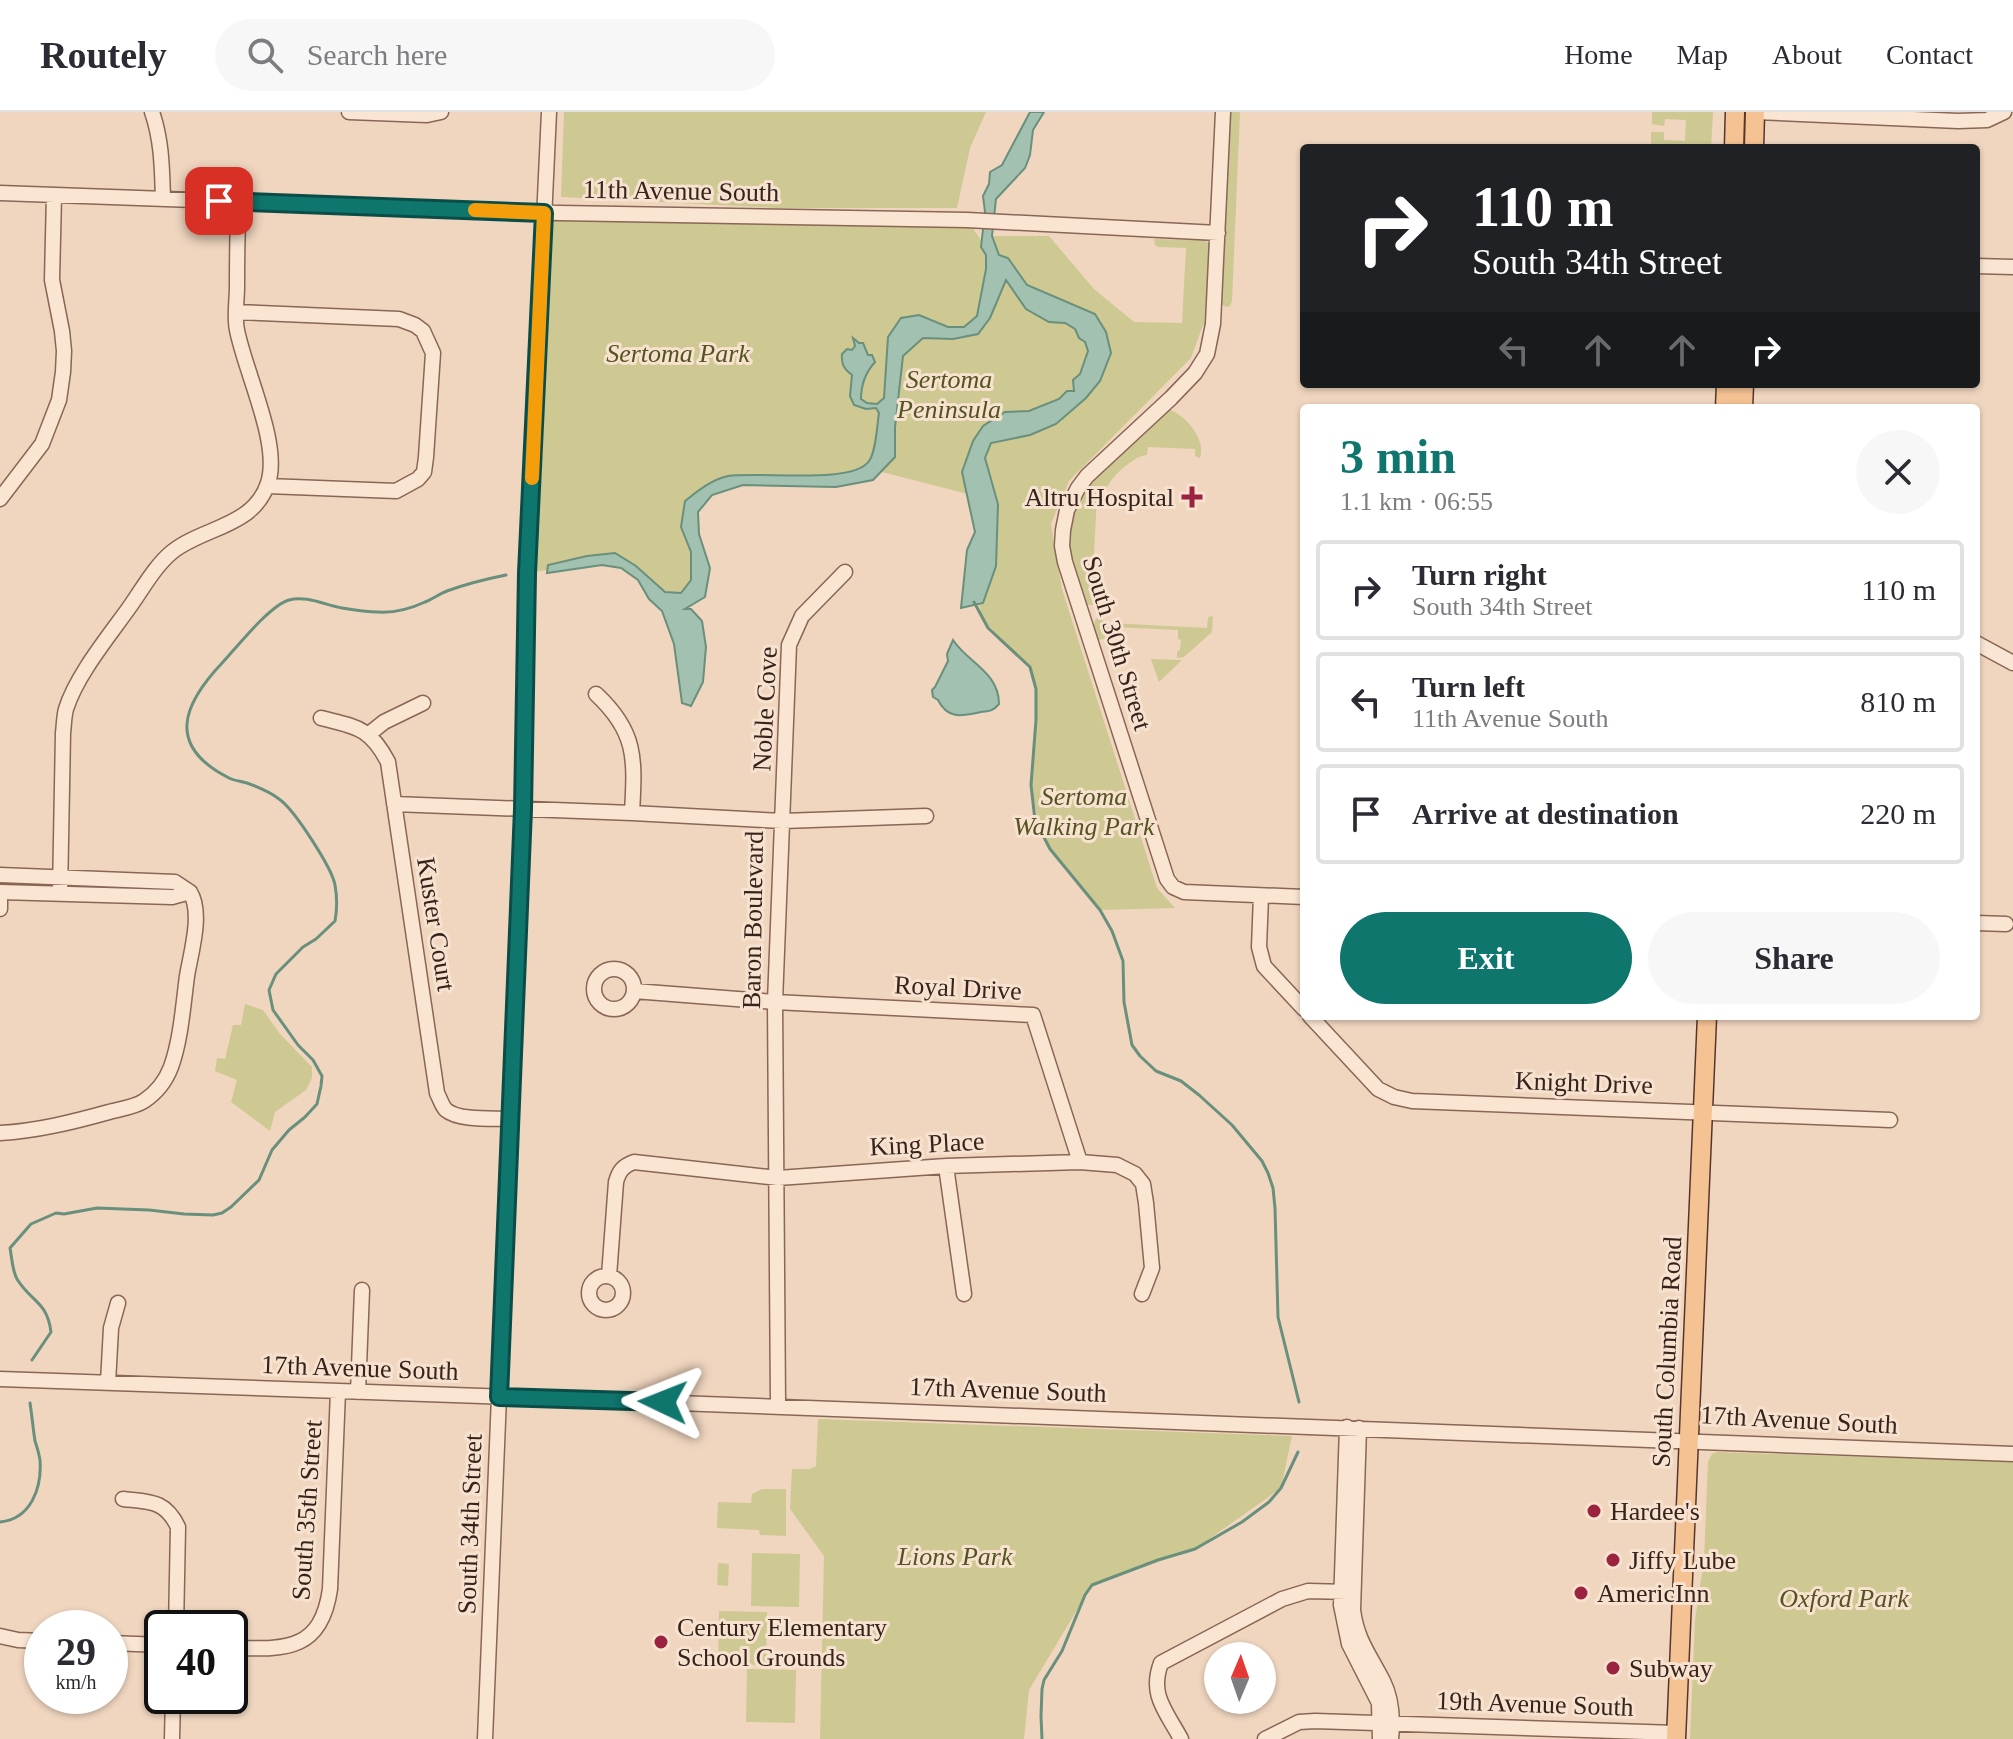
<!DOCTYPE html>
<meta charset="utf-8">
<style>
:root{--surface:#fff;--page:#f7f7f7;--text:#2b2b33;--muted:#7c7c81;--line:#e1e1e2;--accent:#0f766e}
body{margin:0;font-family:Georgia,serif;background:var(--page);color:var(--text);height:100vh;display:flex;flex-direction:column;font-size:30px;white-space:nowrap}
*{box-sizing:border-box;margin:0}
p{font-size:26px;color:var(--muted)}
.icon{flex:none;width:44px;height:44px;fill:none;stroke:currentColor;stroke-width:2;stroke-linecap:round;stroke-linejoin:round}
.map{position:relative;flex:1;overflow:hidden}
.details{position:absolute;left:1300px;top:292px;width:680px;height:616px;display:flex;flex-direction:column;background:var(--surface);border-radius:8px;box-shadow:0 2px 6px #0004}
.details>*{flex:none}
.guide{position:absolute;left:1300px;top:32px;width:680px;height:244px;border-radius:8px;box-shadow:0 2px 6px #0004;background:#202124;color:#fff;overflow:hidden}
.needle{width:52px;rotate:2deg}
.fabs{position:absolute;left:1204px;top:1530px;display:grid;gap:16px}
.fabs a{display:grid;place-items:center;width:72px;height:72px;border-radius:50%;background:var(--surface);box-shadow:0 2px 6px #0004;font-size:40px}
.speed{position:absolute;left:24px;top:1498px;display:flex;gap:16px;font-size:40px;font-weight:700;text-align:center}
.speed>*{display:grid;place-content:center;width:104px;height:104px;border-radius:50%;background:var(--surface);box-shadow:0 2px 6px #0004;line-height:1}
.speed small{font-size:20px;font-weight:400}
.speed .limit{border:4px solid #111;border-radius:12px;background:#fff;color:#111}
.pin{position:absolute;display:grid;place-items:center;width:68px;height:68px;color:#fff;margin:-34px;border-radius:16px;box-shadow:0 4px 12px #0006}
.me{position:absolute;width:88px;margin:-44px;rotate:272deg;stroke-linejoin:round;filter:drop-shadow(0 0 6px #0008)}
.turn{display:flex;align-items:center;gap:28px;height:168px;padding:0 40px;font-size:36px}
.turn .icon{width:104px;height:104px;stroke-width:2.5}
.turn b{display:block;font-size:56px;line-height:68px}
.lanes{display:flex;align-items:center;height:76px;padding:0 40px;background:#0003;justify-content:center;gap:40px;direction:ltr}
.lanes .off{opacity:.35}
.round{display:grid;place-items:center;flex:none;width:84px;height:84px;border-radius:42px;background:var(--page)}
.head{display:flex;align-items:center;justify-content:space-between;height:136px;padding:0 40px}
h1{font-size:48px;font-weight:800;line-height:60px;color:var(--accent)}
.primary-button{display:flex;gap:16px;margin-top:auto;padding:16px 40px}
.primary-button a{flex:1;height:92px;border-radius:48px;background:var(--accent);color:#fff;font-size:32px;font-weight:800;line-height:92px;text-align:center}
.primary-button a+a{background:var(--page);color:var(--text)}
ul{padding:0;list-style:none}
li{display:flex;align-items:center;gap:24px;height:100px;margin:0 16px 12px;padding:0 24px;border:4px solid var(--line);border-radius:8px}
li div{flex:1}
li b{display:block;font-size:30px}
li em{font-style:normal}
header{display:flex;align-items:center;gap:48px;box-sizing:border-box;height:112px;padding:0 40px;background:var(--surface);border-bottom:2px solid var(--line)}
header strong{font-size:38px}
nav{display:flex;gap:44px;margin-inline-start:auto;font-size:28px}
.search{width:560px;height:72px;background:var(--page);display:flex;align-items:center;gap:20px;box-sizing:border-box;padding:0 28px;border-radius:44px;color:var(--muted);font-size:30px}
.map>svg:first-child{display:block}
</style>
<header>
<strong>Routely</strong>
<div class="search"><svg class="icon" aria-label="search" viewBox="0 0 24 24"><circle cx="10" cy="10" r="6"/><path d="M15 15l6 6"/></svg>Search here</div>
<nav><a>Home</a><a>Map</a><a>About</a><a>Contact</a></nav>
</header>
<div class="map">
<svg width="2013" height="1627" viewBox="0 0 2013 1627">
<rect width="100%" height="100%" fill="#f0d6bf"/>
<path fill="#cec892" d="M564,0H986L970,36L957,96H778L561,85Z
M1228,0H1240L1232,189L1230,194L1226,195L1220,191Z
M1652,0H1713L1711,36H1651V20H1664V28L1685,29L1686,8L1665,7L1664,14L1652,12Z
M544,101L967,108L994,147L992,124H1049L1094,177L1134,210L1182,211L1186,136L1158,135L1155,133L1154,127L1196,128L1197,126L1204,128L1211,133L1208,213H1203L1191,246L1069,369L1051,412L1062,477L1157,776L1175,796L1100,798L1048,733L1038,711L1031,673L1036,608V577L1030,555L982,508L972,454L987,387L878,359L871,361L741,366L693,392L701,479L674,494L635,460L607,450L532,460Z
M1171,298C1188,306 1206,328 1200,346L1195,344V337L1148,335L1147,343C1132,344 1106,369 1104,383L1097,384L1093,460L1102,461V486L1097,493H1086C1079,474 1069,452 1068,431C1067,413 1075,392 1083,376L1165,300Z
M1213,504L1212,520L1184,545L1177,546V540L1180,538L1181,528L1178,527V518L1113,515L1112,524L1099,528L1096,526L1093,517L1095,508L1097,506L1108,511L1207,516L1208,505Z
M1151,547L1182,548L1159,570Z
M245,892L263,898L280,922L312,955V966L306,978L275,1000L270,1019L231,990L237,968L215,959L217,946L225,947L233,913H241Z
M818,1307L1292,1324L1281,1376L1195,1437L1092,1473L1029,1578L1024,1627H820L824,1444L790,1397L792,1357H810L816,1354Z
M1717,1340L2013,1350V1627H1690L1695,1508L1704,1448L1708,1350L1712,1342Z
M762,1377H786V1424L760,1423L759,1418L717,1416L718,1390L751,1391L752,1382Z
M752,1441L800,1442L799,1495L751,1494Z
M718,1451L729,1452L728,1474L717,1473Z
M719,1499L767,1500L766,1553L718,1552Z
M747,1557L796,1558L795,1611L746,1610Z"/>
<path fill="#a2c1b1" stroke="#698f7d" stroke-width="2" d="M1030,0H1044L1033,18L1030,43L1025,56L996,87L992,124L999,143L1008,146L1027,173L1095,202L1106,220L1111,241L1100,269L1086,286L1056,312L1030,323L991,331L985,346L998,392L996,454L983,491L961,496L967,438L975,420L962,360L973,329L983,314L1005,300L1029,299L1059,287L1067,279H1074L1073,268L1080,262L1088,239L1085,230L1079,226L1075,217L1065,211L1049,210L1026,197L1006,168L990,206L978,222L953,227L923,226L903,244L895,315V345L873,368L836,375L743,373L712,383L698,400L699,422L710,456L705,485L685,497H691L702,509L706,535L703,570L691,594L682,591L674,532L662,499L649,487L638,468L621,456L602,453L547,461L548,453L587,444L615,441L636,454L665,480L681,481L691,468V440L681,415L685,389C699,378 711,368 728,364C758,359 853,373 869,349C876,340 877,313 879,301L876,296L866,297L854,293L850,284L852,263C844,257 841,252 842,242L847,237L852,238L855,234L853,226L859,231H863L868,243H872L875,250C865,261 861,272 861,287L867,291L877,292L884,286L888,225L901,206L919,203L948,215H964L977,204L986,157V143L981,135L985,100L983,84L989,72L990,60L1002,53Z
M953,528C968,551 999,560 999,592C993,599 990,599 981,600C962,604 948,608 938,588L933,585L932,578L935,575L948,549L947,542Z"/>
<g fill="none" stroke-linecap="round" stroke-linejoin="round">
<path stroke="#698f7d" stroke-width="3" d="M974,490L988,516L1030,555L1036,577V608L1031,673L1035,708L1050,737L1100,798L1112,819L1123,849L1124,890L1132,933L1140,944L1156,959L1181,969L1199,983L1232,1013L1262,1049L1268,1061L1273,1076L1275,1096L1278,1205L1299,1290
M32,1248L51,1220C47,1189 31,1190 17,1167C12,1158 12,1146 10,1136L31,1112L56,1101L64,1102L97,1096L149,1098L184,1102L213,1103L222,1101L231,1095L259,1068L272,1038L289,1018L305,1005L317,992L321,974L322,964L313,948L298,933L273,898L269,878L276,862L303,835L316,827L335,809C337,798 337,784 335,773C332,756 294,697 279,687C270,680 258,675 247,671C241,669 235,669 229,666C166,634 182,593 223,550C238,534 269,494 289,488C306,483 325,493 342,496C354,498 366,500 378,500C395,501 410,497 425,490C433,487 439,482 447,479C466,472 486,467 506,463
M0,1410C31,1407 42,1376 40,1348C39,1342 37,1335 35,1329C33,1316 32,1304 30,1291
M1042,1627L1041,1604L1042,1577L1044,1568L1062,1539L1085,1483L1092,1473L1158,1448L1195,1437L1242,1410L1269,1390L1281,1376L1298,1340"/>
<defs>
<path id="minor" d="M152,0C162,29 162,57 163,87
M349,0L427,3L441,0
M1223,0L1213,212L1207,242L1195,261L1171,286L1087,364L1078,376L1067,398L1063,418L1062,434L1065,450L1167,767L1173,775L1184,780L1304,785
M1755,0L1958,9L1987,8L2004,0
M0,81L559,101L967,108L1218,121
M1976,154L2013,155
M236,200L399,207L415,213L423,219L433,241L426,345L424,360L418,367L396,379L267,374
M0,387L42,332L59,288L63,260L64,239L62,219L52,168L54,83
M1976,531L2013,551
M596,582C637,620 635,647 632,701
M321,606C356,615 370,615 388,650L437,981C440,987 442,994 446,998C459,1009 494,1006 510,1007
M369,622L384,610L423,591
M394,692L632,701L783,709L926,704
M0,763L175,770L190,780
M0,780L172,785L190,780
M60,782L63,621C64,613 64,604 66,597C77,562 110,523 131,493C143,476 155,454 172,440C203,415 254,415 268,371C281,332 245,260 237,218C234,204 237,189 237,175C237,146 237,118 239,89
M1261,784L1259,835L1264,854L1304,897
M0,797V780
M1976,811L2006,812
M594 877a20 20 0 1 1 40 0a20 20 0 1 1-40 0Z
M634,879L775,890L1033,903L1080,1050
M1310,904L1378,977L1394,985L1412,989L1890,1008
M0,1021C37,1019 73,1010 109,1000C120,997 135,995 144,989C156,981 166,968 171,955C181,927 183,894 187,864C191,840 203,801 190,780
M946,1054L964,1182
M589 1181a17 17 0 1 1 34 0a17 17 0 1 1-34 0Z
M609,1164L616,1070C619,1059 623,1054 634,1050L778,1066L946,1054L1080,1050L1117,1053L1135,1062L1143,1072L1146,1091L1152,1156L1142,1182
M0,1267C671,1292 1342,1311 2013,1342
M108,1271L111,1216L118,1191
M358,1280L362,1178
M778,1293L775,890L789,533L802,504L845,460
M1347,1315L1341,1493L1349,1532L1379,1591L1380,1627
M1359,1316L1353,1498C1357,1529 1370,1543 1383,1569C1392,1587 1393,1608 1391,1627
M123,1387C150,1390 165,1388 178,1415L176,1516
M0,1524L18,1528L42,1529
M110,1531L162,1533
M230,1536C283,1537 321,1541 330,1477L338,1279
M172,1627L173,1584
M485,1627L523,697L528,451L549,0
M1181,1627C1166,1599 1149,1583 1161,1551L1282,1487L1308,1479L1348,1480
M1265,1627L1299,1610L1315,1609L1676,1621"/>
<path id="major" d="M1734,36L1735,0
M1754,36L1755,0
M1725,296L1726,272
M1743,296L1744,272
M1676,1627L1707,904"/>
</defs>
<use href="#minor" stroke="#896656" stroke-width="17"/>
<use href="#major" stroke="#56362b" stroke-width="21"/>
<use href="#minor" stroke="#fae5d2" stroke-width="14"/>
<use href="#major" stroke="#f5c294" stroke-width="18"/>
</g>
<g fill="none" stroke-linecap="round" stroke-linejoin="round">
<defs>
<path id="route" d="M219,89L544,101L527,461L523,697L499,1285L663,1290"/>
</defs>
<use href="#route" stroke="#0a4d48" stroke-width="20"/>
<use href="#route" stroke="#0f766e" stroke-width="14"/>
<path stroke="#f59e0b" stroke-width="14" d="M475,98L544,101L532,366"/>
</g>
<g fill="#9a243f" stroke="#f7e2cf" stroke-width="3">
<path d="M1188 373h8v8h8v8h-8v8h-8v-8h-8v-8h8z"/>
<circle cx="1594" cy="1399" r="8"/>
<circle cx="1613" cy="1448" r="8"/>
<circle cx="1581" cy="1481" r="8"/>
<circle cx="661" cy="1530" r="8"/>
<circle cx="1613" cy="1556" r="8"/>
</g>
<g text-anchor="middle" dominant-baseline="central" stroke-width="6" stroke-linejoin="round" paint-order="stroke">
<g font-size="26" fill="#38231c" stroke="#f7e2cf">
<text transform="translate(681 79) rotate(1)">11th Avenue South</text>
<text transform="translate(1117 531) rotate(73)">South 30th Street</text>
<text transform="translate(765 597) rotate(-87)">Noble Cove</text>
<text transform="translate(753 808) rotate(-89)">Baron Boulevard</text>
<text transform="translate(436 812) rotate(81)">Kuster Court</text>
<text transform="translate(958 876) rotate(3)">Royal Drive</text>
<text transform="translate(1584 971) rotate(2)">Knight Drive</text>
<text transform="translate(927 1032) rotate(-3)">King Place</text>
<text transform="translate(1667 1240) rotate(-87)">South Columbia Road</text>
<text transform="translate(360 1256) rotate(2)">17th Avenue South</text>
<text transform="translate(1008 1278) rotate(2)">17th Avenue South</text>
<text transform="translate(1799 1308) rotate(3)">17th Avenue South</text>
<text transform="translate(307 1398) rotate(-86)">South 35th Street</text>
<text transform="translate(470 1412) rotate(-88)">South 34th Street</text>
<text transform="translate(1535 1592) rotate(2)">19th Avenue South</text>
</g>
<g font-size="26" font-style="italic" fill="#535521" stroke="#f7e2cf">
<text x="678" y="241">Sertoma Park</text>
<text x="949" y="267">Sertoma<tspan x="949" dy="30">Peninsula</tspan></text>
<text x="1084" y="684">Sertoma<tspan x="1084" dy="30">Walking Park</tspan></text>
<text x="955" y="1444">Lions Park</text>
<text x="1844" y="1486">Oxford Park</text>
</g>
<g font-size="26" fill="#38231c" stroke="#f7e2cf" text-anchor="start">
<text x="1174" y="385" text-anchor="end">Altru Hospital</text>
<text x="1610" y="1399">Hardee's</text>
<text x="1629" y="1448">Jiffy Lube</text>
<text x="1597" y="1481">AmericInn</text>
<text x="677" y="1515">Century Elementary<tspan x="677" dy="30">School Grounds</tspan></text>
<text x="1629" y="1556">Subway</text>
</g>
</g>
</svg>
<div class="fabs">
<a><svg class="needle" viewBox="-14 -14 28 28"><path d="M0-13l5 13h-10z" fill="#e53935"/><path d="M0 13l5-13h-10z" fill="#7c7c81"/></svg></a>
</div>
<div class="speed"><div>29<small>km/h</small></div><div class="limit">40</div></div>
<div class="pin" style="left:219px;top:89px;background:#d93025"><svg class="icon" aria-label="arrive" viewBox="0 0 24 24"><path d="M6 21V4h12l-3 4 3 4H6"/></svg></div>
<svg class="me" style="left:663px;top:1290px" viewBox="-20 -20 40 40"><path d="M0-17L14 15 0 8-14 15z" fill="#0f766e" stroke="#fff" stroke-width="4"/></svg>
<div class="guide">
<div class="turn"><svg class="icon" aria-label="right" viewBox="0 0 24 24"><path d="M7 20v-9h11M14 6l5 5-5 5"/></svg><div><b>110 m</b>South 34th Street</div></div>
<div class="lanes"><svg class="icon off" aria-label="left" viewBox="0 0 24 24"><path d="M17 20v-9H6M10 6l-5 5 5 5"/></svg><svg class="icon off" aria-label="ahead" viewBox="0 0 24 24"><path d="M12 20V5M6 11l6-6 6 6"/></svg><svg class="icon off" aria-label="ahead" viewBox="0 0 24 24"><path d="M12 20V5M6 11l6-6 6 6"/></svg><svg class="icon" aria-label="right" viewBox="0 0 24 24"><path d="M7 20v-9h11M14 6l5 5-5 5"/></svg></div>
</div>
<section class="details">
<div class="head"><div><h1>3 min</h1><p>1.1 km · 06:55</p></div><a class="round"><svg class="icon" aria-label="close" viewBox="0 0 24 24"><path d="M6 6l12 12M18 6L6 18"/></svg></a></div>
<ul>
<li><svg class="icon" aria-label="right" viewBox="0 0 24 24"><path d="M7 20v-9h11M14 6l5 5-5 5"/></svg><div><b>Turn right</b><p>South 34th Street</p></div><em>110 m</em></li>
<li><svg class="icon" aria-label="left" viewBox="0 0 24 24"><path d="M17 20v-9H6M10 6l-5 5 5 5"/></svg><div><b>Turn left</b><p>11th Avenue South</p></div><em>810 m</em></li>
<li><svg class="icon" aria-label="arrive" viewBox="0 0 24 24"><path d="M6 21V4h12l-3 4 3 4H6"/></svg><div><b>Arrive at destination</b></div><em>220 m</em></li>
</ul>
<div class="primary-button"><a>Exit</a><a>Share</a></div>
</section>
</div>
